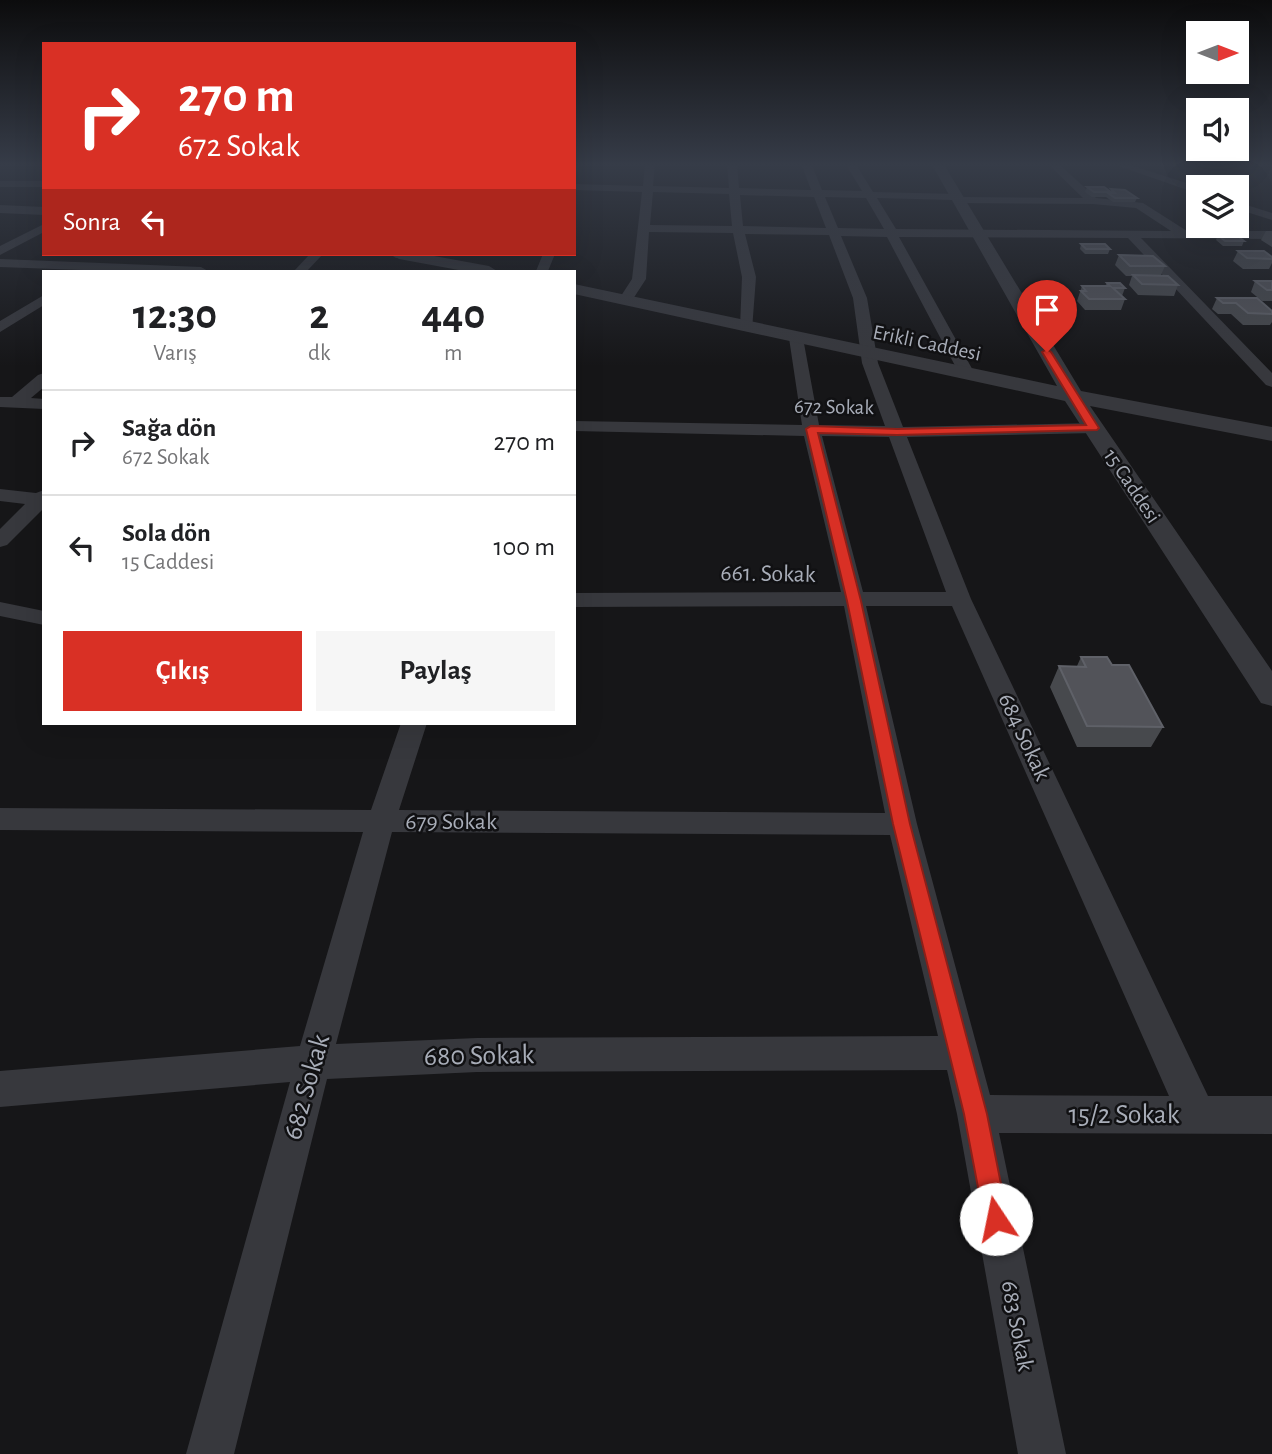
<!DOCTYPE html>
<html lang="tr">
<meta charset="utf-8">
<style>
:root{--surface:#fff;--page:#f6f6f6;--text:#202124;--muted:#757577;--line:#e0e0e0;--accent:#d93025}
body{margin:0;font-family:"Alegreya Sans",sans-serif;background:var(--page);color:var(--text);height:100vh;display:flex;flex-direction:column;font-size:26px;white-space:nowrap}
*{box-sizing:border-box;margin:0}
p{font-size:23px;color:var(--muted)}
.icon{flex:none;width:38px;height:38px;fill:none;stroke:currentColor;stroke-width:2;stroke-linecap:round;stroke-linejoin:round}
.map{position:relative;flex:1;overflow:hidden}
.drawer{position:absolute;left:42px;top:270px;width:534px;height:455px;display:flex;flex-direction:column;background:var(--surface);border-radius:0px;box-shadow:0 7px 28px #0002}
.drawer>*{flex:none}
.banner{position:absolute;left:42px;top:42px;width:534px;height:214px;border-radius:0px;box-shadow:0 7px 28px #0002;background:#d93025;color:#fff;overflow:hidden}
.needle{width:46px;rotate:90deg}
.buttons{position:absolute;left:1186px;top:21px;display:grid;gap:14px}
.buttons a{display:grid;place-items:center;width:63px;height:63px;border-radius:0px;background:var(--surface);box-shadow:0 7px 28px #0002;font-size:35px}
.pin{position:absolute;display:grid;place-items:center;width:60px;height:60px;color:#fff;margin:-72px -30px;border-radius:50% 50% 50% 0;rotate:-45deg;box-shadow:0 0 7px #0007}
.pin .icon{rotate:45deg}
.me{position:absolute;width:77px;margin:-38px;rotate:349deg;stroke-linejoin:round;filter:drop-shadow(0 0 5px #0008)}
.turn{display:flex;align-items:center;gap:24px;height:147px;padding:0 21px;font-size:32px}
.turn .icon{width:91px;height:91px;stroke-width:2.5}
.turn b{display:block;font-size:49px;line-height:60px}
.then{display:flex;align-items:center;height:66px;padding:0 21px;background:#0003;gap:14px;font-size:26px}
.eta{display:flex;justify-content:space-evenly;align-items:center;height:119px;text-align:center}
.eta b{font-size:42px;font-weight:700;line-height:49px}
.primary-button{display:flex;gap:14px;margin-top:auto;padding:14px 21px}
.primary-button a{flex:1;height:80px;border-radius:0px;background:var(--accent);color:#fff;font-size:28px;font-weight:700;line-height:80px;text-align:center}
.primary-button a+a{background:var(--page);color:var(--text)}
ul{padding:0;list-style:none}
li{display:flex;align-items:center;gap:21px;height:105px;padding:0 21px;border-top:2px solid var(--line)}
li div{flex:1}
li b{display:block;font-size:26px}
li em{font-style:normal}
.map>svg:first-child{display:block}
</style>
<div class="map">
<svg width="1272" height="1454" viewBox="0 0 1272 1454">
<rect width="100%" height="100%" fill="#161618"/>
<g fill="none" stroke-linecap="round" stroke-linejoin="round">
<path fill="#37383d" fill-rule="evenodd" d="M574,163H580L578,170L574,171Z
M645,163H655L653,186L729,188L727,163H737L739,188L811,190L801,163H811L822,190L862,191L845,163H855L873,192L957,194L962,197L1083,198L1047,163H1058L1096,198L1143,203L1187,231H1272V239L1141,238L1272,373V387L1266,385L1128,238L899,237L975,374L967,379L961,377L887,237L841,236L867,298L878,363L903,427L1094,423L1103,428L1094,433L907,437L971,599L1208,1096H1272V1134L999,1133L1066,1454H1018L957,1114L947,1070L477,1072L327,1079L234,1454H186L290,1082L0,1107V1071L300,1046L363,832L0,830V808L371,810L401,723H427L399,810L885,813L844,606L574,607V593L841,592L804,436L574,431V421L802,425L789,338L796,334L803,338L819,425L885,426L862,363L853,298L829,235L745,234L756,277L752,330H742L740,327L742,277L733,233L649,232L646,279L631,302H621L619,299L632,279L642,192L574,190V184L643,186ZM653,192L729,194L732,226L650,225ZM740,195L814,197L826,228L743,226ZM825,197L866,198L884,229L838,228ZM877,198L953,200L958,203L1093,204L1136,208L1171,231L896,229ZM822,436L889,437L946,592H863ZM866,606H952L1169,1096L990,1095L917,824ZM392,832L890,835L938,1036L477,1038L336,1044Z
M1110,163H1124L1199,187V194Z
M0,181H44V187H0Z
M1237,202L1272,213V220L1237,209Z
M44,224V232L0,255V246Z
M310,254H323L307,271H294Z
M390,254H405L396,258Z
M543,254H555L548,271H536Z
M0,259L201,267L208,271H110L0,267Z
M44,295V305L0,332V321Z
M44,373V387L31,398L44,399V409L0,407V397H12L38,375Z
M0,489L36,493L44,490V508L7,545L0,547V529L25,504L0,501Z
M0,602L44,611V625L0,616Z"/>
<path fill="#37383d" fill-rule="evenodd" d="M931,163H943L1081,391L1272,427V441L1090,406L1272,671V706L1261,703L1065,401L574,294V284L1057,386Z
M0,205L44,207V215L0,213Z
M391,254H423L489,266L497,271H464L399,259Z"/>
</g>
<path fill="#47494d" d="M1087,187L1111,192V189L1137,198L1135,202H1113L1106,197H1092L1085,192Z
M1193,212H1199V221L1191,217Z
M1266,231H1272V247L1261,240Z
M1218,235L1244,241L1242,246H1223L1216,240Z
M1081,244L1110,249L1108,254H1085L1080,249Z
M1238,251L1272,257V263L1269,269H1243L1233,261Z
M1119,255L1165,266L1161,275L1178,285L1174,296L1138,295L1129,285L1132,276H1126L1115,265Z
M1255,281H1272V301H1262L1251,292Z
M1107,283L1125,288L1122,296L1125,299L1121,310H1085L1077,301L1082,286H1105Z
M1217,298L1272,311V322L1270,325H1243L1231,314H1218L1212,309Z
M1081,657L1112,665L1163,727L1151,747H1077L1050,687L1059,666H1077Z"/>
<path fill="#525359" stroke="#5f6168" stroke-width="2" d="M1087,187H1104L1111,192H1094Z
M1111,189L1125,190L1137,198H1115L1108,193H1115Z
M1218,235H1236L1244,241H1225Z
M1081,244H1105L1110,249H1086Z
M1238,251H1264L1272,257V259L1247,258Z
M1119,255L1153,256L1165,266H1130Z
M1133,275L1168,276L1178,285L1142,284Z
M1255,281H1272V290H1267Z
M1107,283H1120L1125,288H1113L1125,299H1089L1081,291H1086L1082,286H1110Z
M1217,298H1257L1272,311V314L1248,313L1236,303H1223Z
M1081,657H1107L1112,665H1129L1163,727L1087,726L1059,666L1086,667Z"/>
<linearGradient id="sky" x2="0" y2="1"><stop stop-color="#0c0c0d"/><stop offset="0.45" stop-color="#363c48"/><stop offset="1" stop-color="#363c48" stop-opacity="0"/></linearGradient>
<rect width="1272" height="366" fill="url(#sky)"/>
<path fill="#d93025" stroke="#8d1f18" stroke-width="2" d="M1047,349L1051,352L1099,428L1097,430L897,435L818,433L861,601L910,824L987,1114L1008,1219L1005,1227L996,1231L987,1227L984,1219L964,1114L893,824L847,601L806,429L811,426L897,429L1086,425L1042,352Z"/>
<g text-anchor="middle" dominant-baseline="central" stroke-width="5" stroke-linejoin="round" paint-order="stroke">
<g font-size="21" fill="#a8adb8" stroke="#111113">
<text transform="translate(927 343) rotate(12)">Erikli Caddesi</text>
<text transform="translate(834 407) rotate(1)">672 Sokak</text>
<text transform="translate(1132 486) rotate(56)">15 Caddesi</text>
</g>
<g font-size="24" fill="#a8adb8" stroke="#111113">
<text transform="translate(768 574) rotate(1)">661. Sokak</text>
<text transform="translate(1024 737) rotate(65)">684 Sokak</text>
<text x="451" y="822">679 Sokak</text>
<text transform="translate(1017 1326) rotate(79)">683 Sokak</text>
</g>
<g font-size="28" fill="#a8adb8" stroke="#111113">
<text transform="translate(479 1056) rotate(-1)">680 Sokak</text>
<text transform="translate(307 1087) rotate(-74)">682 Sokak</text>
<text x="1124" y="1115">15/2 Sokak</text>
</g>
</g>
</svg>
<div class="buttons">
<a><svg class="needle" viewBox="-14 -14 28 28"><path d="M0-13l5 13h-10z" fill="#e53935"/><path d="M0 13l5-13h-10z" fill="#757577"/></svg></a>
<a><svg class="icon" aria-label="sound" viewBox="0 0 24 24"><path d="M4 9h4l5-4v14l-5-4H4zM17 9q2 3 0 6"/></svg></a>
<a><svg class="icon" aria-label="layers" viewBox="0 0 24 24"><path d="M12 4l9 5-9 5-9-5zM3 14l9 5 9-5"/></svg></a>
</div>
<div class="pin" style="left:1047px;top:352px;background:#d93025"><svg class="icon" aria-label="arrive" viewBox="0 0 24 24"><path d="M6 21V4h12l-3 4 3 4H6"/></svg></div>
<svg class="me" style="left:996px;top:1219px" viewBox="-20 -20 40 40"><circle r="19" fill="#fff"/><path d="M0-13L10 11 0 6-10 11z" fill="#d93025"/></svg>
<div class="banner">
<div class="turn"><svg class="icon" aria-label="right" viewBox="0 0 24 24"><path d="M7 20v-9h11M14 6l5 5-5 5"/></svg><div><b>270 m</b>672 Sokak</div></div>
<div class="then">Sonra<svg class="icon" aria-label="left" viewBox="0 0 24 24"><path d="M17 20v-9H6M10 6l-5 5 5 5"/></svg></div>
</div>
<section class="drawer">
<div class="eta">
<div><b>12:30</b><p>Varış</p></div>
<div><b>2</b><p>dk</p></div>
<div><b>440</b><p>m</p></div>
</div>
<ul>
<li><svg class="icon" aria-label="right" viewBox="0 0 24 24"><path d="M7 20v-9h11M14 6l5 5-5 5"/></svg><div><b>Sağa dön</b><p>672 Sokak</p></div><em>270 m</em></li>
<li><svg class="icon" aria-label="left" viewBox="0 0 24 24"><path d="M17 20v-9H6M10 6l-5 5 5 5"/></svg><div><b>Sola dön</b><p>15 Caddesi</p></div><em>100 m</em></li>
</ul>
<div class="primary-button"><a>Çıkış</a><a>Paylaş</a></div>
</section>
</div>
